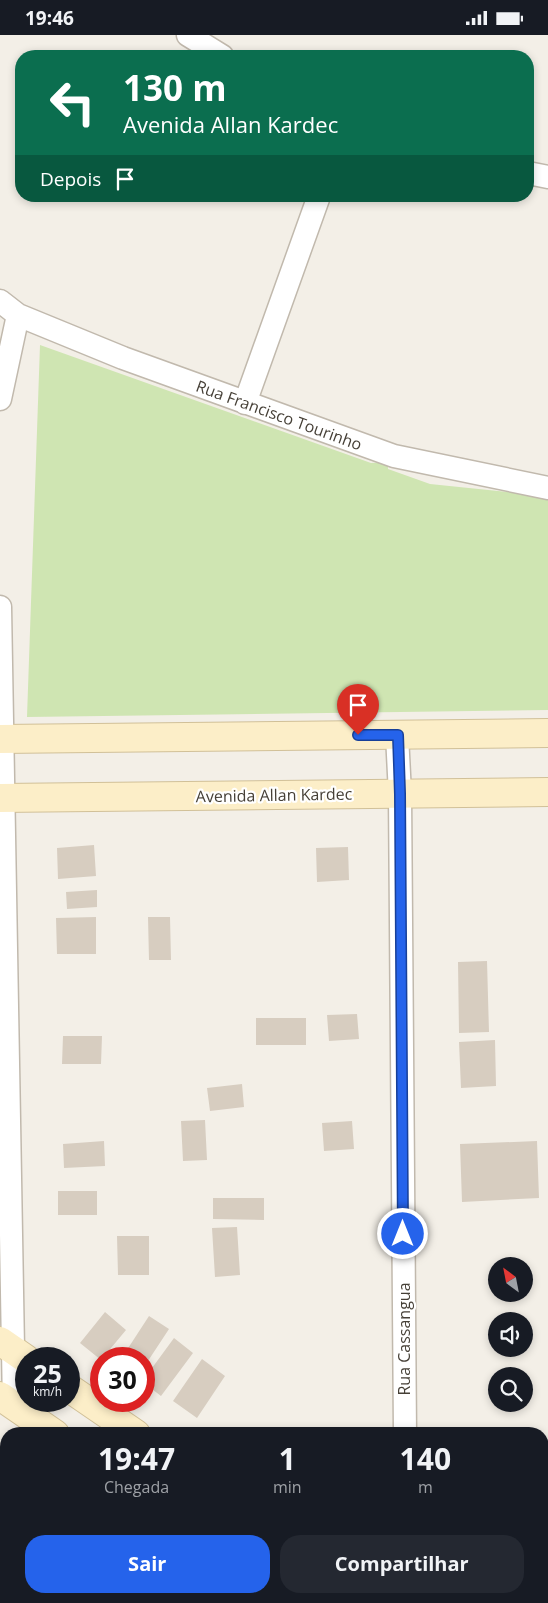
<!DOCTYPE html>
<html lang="pt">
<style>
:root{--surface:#171b24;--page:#242831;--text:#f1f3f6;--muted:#9ea1a6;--accent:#2563eb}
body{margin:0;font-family:"Open Sans",sans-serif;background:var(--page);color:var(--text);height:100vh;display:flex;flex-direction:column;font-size:19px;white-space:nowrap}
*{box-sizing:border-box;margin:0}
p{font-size:16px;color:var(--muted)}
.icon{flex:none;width:28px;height:28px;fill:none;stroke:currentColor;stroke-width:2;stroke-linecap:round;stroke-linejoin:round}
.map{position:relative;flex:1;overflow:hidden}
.drawer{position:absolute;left:0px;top:1392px;width:549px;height:176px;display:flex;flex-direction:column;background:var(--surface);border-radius:20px 20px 0 0;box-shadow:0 2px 8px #0003}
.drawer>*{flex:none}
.hud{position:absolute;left:15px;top:15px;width:519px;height:152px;border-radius:20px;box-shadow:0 2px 8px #0003;background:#0b6e4f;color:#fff;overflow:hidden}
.needle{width:32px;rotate:328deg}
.fabs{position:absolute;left:488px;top:1222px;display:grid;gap:10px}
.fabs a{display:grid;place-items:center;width:45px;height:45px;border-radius:50%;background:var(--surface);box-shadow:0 2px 8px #0003;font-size:25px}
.speed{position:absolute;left:15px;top:1312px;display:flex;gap:10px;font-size:25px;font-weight:700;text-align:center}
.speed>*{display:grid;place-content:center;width:65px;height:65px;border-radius:50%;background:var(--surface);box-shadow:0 2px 8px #0003;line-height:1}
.speed small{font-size:12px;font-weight:400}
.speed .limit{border:8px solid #d22;background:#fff;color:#111}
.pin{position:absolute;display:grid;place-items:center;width:42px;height:42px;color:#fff;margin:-51px -21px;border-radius:50% 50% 50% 0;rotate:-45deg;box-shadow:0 0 5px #0007}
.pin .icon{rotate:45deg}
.me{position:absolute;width:55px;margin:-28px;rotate:0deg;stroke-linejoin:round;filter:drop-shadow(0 0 4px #0008)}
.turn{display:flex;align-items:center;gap:18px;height:105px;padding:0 25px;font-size:22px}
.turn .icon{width:65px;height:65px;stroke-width:2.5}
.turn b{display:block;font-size:35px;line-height:42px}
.then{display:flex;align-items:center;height:48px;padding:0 25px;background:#0003;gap:10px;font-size:19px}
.eta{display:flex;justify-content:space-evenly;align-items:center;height:85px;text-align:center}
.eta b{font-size:30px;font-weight:700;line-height:35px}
.primary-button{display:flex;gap:10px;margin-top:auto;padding:10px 25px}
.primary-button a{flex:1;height:58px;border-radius:20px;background:var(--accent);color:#fff;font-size:20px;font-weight:700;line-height:58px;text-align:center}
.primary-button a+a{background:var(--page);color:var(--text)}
.status{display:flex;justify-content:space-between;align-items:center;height:35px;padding:0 25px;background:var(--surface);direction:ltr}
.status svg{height:14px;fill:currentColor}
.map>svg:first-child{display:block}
</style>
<div class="status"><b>19:46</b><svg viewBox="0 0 49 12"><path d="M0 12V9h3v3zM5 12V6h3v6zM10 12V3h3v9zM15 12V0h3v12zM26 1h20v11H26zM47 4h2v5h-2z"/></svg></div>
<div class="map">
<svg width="548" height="1568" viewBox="0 0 548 1568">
<rect width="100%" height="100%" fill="#f3efe7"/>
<path fill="#cfe5b2" d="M40,310L371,428L388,427V434L430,449L548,461V675L27,682Z"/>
<path fill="#d7cdc0" d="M94,810L96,841L58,844L57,813Z
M348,812L349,845L317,847L316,813Z
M97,855V872L67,874L66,857Z
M96,882V919H57L56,883Z
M148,882H170L171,925H149Z
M487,926L489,997L459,998L458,927Z
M357,979L359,1004L329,1006L327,980Z
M256,983H306V1010H256Z
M63,1001H102L101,1029H62Z
M495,1005L496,1051L461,1053L459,1007Z
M242,1049L244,1072L210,1076L207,1053Z
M205,1085L207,1125L183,1126L181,1086Z
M352,1086L354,1114L324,1116L322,1088Z
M104,1106L105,1131L64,1133L63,1109Z
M537,1106L539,1163L462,1167L460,1109Z
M58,1156H97V1180H58Z
M213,1163H264V1185L213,1184Z
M237,1192L240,1240L215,1242L212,1193Z
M117,1201H149V1240H118Z
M105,1277L126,1295L101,1325L80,1308Z
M149,1281L169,1294L144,1332V1324H121Z
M174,1303L193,1318L161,1361L144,1348V1344Z
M202,1324L225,1341L197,1383L173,1366Z
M542,1478L546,1516H542Z
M548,1535V1553L542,1549V1544Z
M482,1562H529L538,1568H478Z"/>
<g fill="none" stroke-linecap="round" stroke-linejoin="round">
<defs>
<path id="street" d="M188,0L222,21
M528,138L548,142
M0,266L18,280L123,323L394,421L548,453
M0,364L18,280
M245,368L319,161
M0,572L14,1371
M397,700L400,759L405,1399
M542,1434H548
M410,1562V1568"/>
<path id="secondary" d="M0,704L548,698
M0,763L548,757
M0,1306L26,1324
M69,1353L136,1399
M0,1361L55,1399
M294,1562L302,1568
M378,1562L386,1568"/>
</defs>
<use href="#street" stroke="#c1b9ad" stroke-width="25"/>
<use href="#secondary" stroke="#d1c098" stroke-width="30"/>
<use href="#street" stroke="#fff" stroke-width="22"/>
<use href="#secondary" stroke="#fceec8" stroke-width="28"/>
</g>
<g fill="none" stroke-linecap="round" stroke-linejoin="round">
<defs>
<path id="route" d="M358,700H398L400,759L403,1199"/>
</defs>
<use href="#route" stroke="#184099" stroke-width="12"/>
<use href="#route" stroke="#2563eb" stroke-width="9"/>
</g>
<g text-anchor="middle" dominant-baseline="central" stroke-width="4.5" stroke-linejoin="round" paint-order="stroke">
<g font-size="16" fill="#453f36" stroke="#fff">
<text transform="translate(279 380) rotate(20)">Rua Francisco Tourinho</text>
<text transform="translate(274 760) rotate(-1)">Avenida Allan Kardec</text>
<text transform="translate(404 1304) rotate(-90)">Rua Cassangua</text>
</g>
</g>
</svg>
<div class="fabs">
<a><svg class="needle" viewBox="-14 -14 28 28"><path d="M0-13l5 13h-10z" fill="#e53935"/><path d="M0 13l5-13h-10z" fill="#9ea1a6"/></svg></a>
<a><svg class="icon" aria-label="sound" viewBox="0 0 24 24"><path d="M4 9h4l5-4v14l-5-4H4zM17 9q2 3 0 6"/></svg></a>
<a><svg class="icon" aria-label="search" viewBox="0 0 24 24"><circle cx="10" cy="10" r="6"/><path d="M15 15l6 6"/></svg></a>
</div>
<div class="speed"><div>25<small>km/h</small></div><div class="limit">30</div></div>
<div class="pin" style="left:358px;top:700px;background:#d93025"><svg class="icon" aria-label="arrive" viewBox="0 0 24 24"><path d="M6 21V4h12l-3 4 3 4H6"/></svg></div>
<svg class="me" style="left:403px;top:1199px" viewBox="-20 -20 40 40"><circle r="17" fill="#2563eb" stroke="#fff" stroke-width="3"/><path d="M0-11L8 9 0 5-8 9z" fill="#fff"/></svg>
<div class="hud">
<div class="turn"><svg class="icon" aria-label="left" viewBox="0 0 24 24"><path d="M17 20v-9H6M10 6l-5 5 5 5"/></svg><div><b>130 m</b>Avenida Allan Kardec</div></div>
<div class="then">Depois<svg class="icon" aria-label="arrive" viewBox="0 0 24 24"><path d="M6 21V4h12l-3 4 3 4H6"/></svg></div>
</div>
<section class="drawer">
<div class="eta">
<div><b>19:47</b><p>Chegada</p></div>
<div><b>1</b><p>min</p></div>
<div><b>140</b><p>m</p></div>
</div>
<div class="primary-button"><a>Sair</a><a>Compartilhar</a></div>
</section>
</div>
